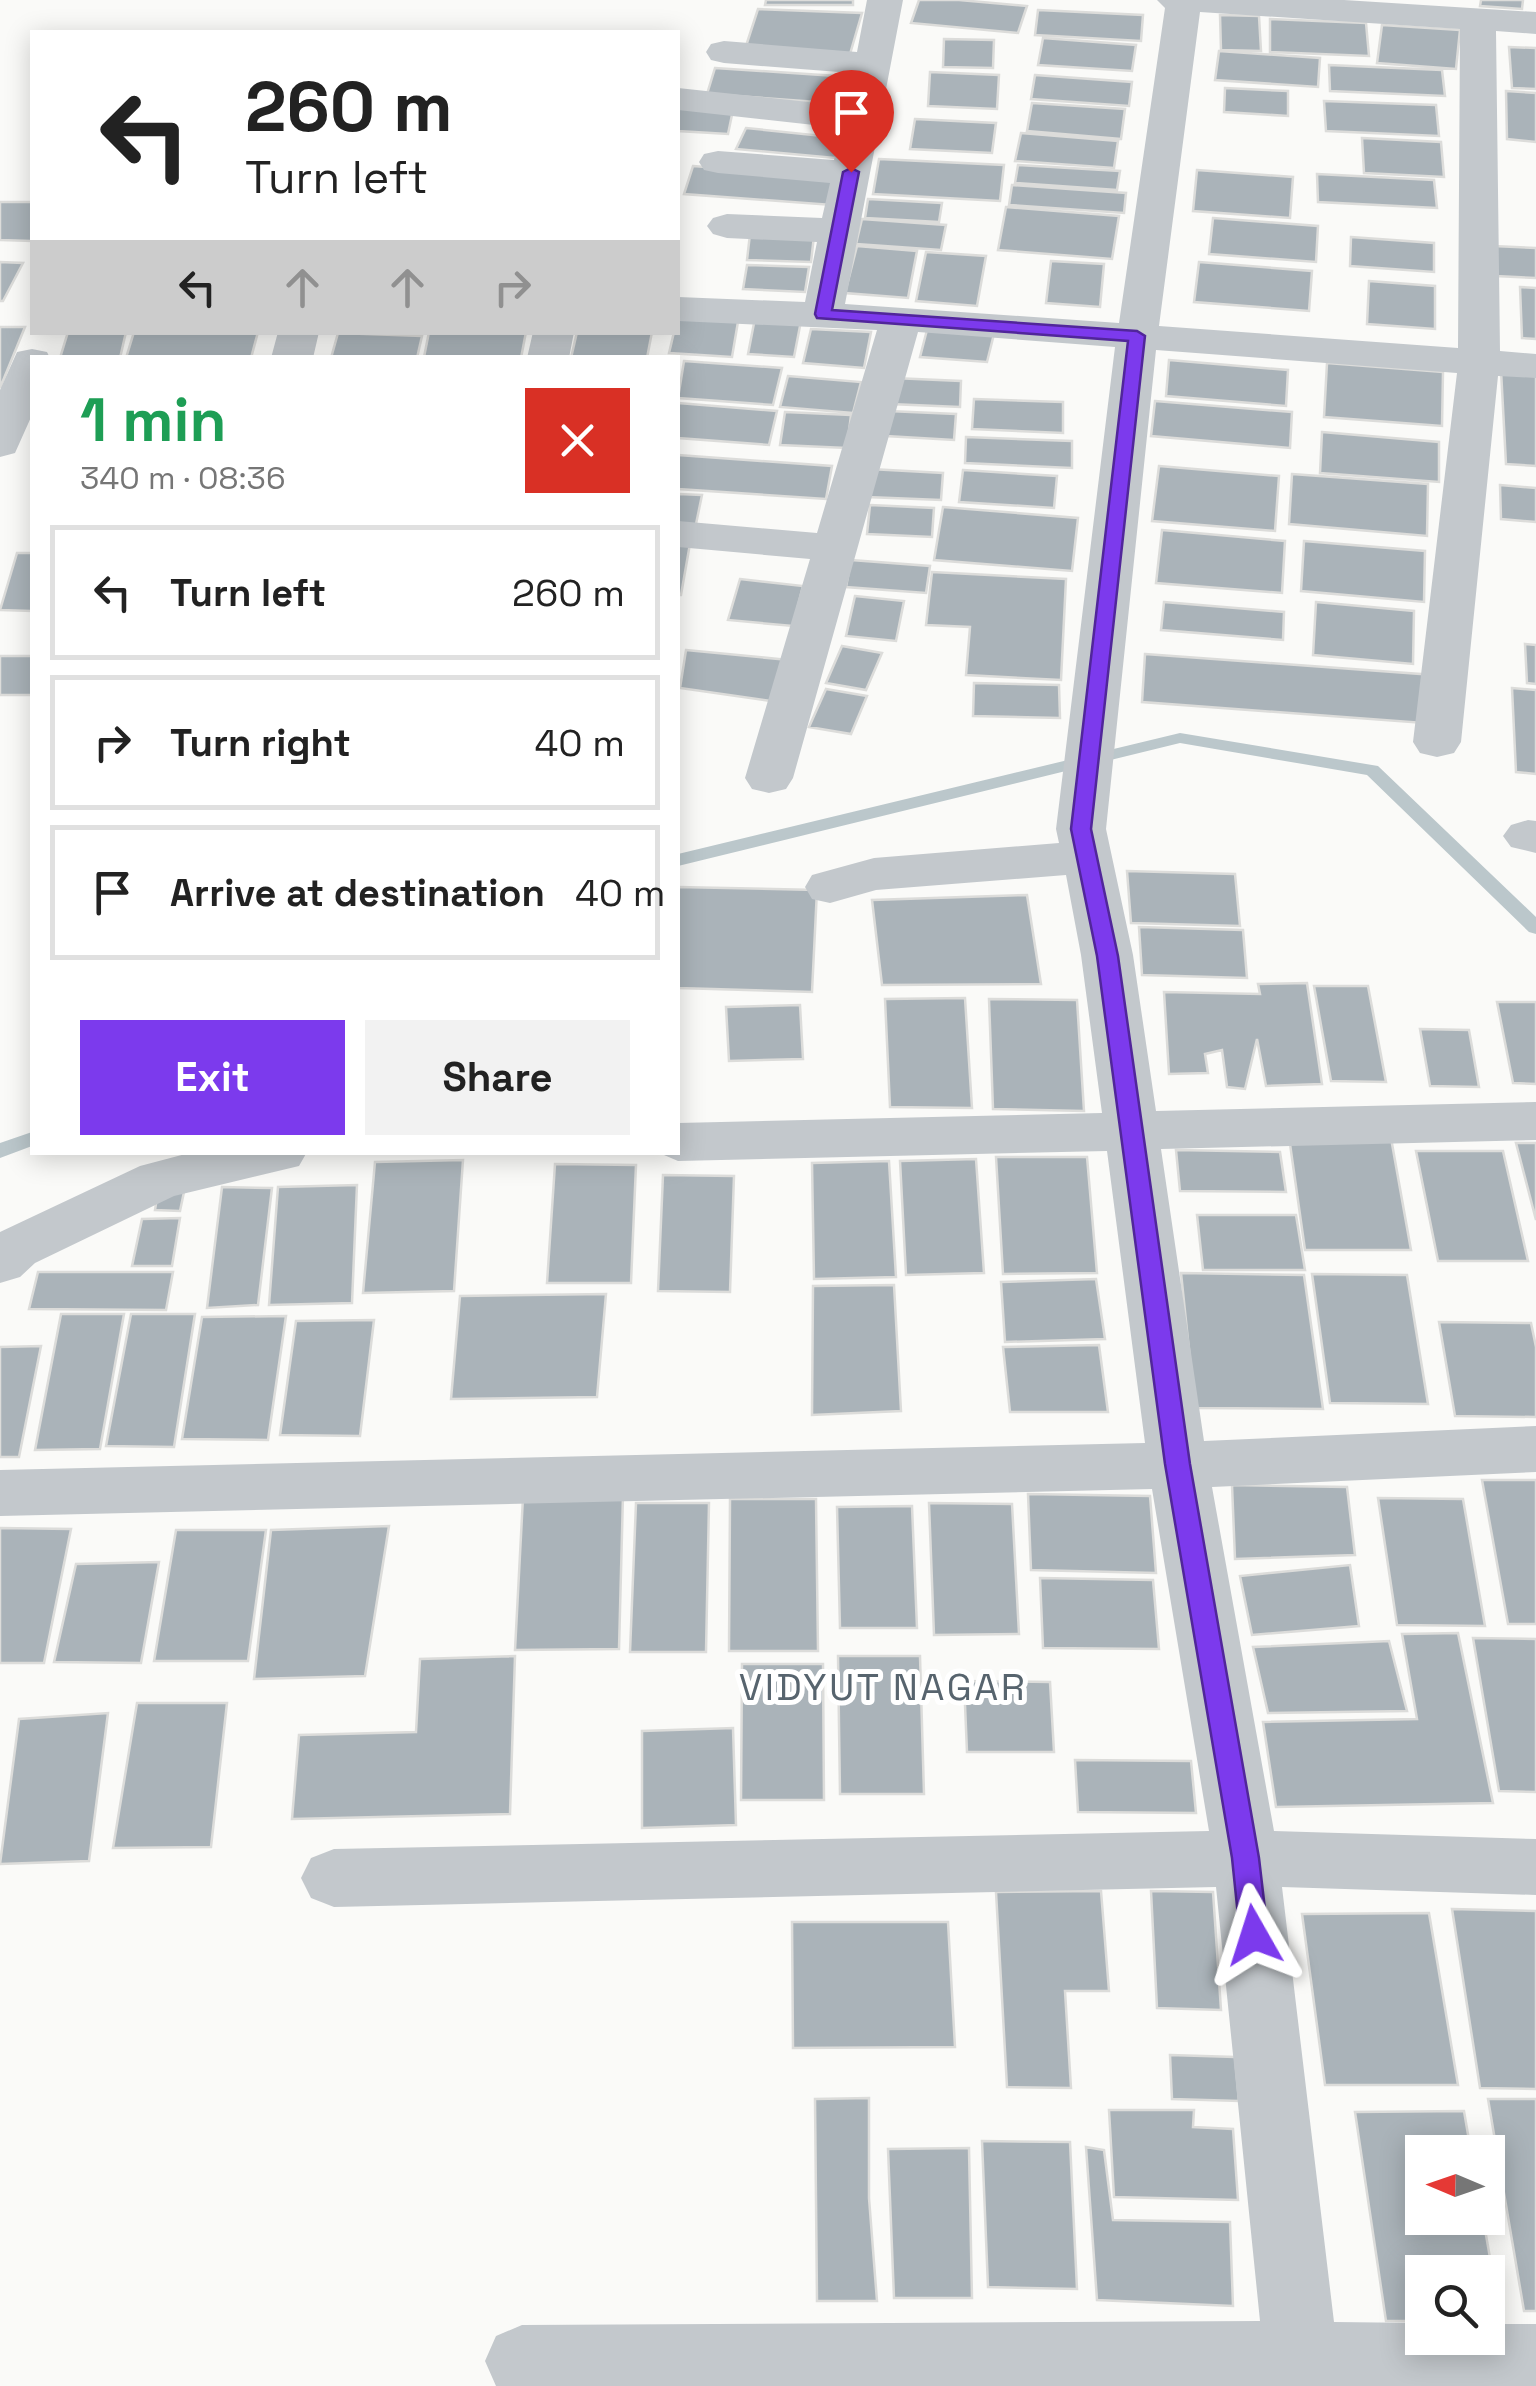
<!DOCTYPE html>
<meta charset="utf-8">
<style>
:root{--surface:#fff;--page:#f2f2f2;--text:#222;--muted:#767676;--line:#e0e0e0;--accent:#7c3aed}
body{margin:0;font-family:"Space Grotesk",sans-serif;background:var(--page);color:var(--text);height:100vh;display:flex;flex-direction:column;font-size:38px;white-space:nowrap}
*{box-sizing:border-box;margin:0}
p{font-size:32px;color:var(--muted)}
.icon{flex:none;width:55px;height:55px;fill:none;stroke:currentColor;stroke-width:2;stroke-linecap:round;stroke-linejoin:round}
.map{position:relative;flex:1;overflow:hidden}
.side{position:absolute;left:30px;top:355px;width:650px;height:800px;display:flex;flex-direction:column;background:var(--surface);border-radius:0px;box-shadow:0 5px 25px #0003}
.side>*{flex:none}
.hud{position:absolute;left:30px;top:30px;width:650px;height:305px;border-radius:0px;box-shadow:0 5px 25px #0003;background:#fff;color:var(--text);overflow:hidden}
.needle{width:65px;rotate:272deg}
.tools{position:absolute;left:1405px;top:2135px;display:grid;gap:20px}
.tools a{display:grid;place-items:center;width:100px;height:100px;border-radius:0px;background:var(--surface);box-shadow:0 5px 25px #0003;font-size:50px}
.pin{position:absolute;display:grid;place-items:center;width:85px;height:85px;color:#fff;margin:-102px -42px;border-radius:50% 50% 50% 0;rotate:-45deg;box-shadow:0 0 10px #0007}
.pin .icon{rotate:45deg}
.me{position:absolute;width:110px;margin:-55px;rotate:354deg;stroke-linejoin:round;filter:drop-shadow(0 0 8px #0008)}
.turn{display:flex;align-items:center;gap:35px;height:210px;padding:0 50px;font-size:45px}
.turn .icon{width:130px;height:130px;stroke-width:2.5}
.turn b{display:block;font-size:70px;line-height:85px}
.lanes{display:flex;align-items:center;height:95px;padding:0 50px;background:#0003;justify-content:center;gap:50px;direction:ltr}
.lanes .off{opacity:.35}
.round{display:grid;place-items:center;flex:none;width:105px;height:105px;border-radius:0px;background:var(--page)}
.head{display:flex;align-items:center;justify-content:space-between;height:170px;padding:0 50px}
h1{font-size:60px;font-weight:600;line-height:75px;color:#1e9e55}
.button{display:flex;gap:20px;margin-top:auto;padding:20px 50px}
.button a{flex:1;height:115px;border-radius:0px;background:var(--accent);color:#fff;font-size:40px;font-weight:600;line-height:115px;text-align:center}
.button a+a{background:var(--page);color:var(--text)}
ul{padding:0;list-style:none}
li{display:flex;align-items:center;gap:30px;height:135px;margin:0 20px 15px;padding:0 30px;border:5px solid var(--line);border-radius:0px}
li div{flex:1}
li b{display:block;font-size:38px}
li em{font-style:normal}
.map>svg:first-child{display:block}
</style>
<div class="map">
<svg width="1536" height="2386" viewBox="0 0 1536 2386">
<rect width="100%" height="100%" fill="#fafaf8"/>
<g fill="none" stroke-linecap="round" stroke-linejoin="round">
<path fill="#bbc7cb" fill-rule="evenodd" d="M1180,733L1378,766L1536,917V934L1529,932L1367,775L1180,743L678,866V854Z
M32,1132V1146L0,1158V1143Z"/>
</g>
<path fill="#aab3b9" stroke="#dcdcda" stroke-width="2.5" d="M766,0H853V5H765Z
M919,0H959L1027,6L1018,33L911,23Z
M1481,0H1523L1522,9L1480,6Z
M758,9L862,13L850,54L746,46Z
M1038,10L1143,15L1141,41L1035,35Z
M1220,15L1259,16L1261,51L1221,50Z
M1270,19L1366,23L1369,56L1270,52Z
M1382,25L1460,30L1456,69L1377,63Z
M1043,38L1136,45L1132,71L1038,65Z
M944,39L994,40L993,68L943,67Z
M1509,47L1536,48V89L1512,88Z
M1219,51L1320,58L1318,87L1215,80Z
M1329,65L1442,70L1445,96L1330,91Z
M715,68L866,78L859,105L707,94Z
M930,72L999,75L997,109L928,106Z
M1035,75L1132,82L1129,106L1031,99Z
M1225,88L1288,91V116L1224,112Z
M1506,91L1536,93V142L1507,139Z
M1324,101L1436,105L1439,136L1326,131Z
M1032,103L1125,109L1121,139L1027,131Z
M678,107L733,110L728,134L678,131Z
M915,119L996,123L992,153L910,149Z
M746,128L852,139L846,159L736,149Z
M1021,133L1118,141L1114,168L1015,161Z
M1362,138L1441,142L1444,177L1364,173Z
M879,159L1004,165L1000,201L873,194Z
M1018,165L1120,171L1117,190L1015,183Z
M693,166L838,177L832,205L684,194Z
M1197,170L1293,177L1290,218L1193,211Z
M1317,174L1434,180L1437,208L1318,202Z
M1012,185L1126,193L1124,213L1009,205Z
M868,199L942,203L939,222L865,218Z
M0,202H32V241L0,240Z
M1006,207L1119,216L1112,259L998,250Z
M1213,218L1318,226L1316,262L1209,254Z
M862,219L946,225L941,250L856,244Z
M750,234L814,236L811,262L747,260Z
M1351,237L1434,243V272L1350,266Z
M857,246L917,251L908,298L845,293Z
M1493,246L1536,248V278L1496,276Z
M926,252L986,256L977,306L916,301Z
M1051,261L1104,264L1100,307L1046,303Z
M0,262L23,263L3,301H0Z
M1199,262L1312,271L1309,311L1194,302Z
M747,265L809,267L805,292L743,289Z
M1369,281L1435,286V329L1367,324Z
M1520,287L1536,288V339L1522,338Z
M678,313L739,316L732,357L669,353L674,332H678Z
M755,318L801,321L794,357L748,354Z
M928,326L995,330L987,362L920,357Z
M0,327H25L0,388Z
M811,329L871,332L864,368L803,363Z
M68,332H126L120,358H60Z
M134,332H258L251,358H126Z
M429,332H526L521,358L424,357Z
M577,332H652L647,358H571Z
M338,333L422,336L417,358H331Z
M1169,360L1288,370L1286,406L1166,396Z
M684,361L782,368L773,405L678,398Z
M1327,363L1443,372L1442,426L1324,417Z
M1501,370L1536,373V466L1506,464Z
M788,376L861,382L853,413L780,407Z
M893,378L961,381L960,407L890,404Z
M974,399L1063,402V433L972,429Z
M1155,401L1292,412L1290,448L1151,436Z
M678,403L777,411L769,445L678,438Z
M888,411L956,414L954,440L886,436Z
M785,412L851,415L847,448L780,445Z
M1322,432L1439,442V482L1320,473Z
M966,437L1072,441V468L965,463Z
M678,455L832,466L826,499L678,489Z
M1159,466L1279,476L1275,531L1152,521Z
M870,469L943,473L941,500L867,497Z
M963,470L1057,476L1054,508L959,502Z
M1292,474L1428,484L1427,536L1289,524Z
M1500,485L1536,488V522L1501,519Z
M678,494L702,495L695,529L678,528Z
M870,505L934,508L932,537L867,534Z
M943,507L1078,518L1072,571L934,560Z
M1162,530L1285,541L1282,593L1156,583Z
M678,537L691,538L681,595H678Z
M1304,541L1425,551L1424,602L1301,591Z
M17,553H32V611L0,610Z
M851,560L930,566L926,593L846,587Z
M932,572L1066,579L1061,680L966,675L970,627L926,625Z
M740,579L803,586L793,626L728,620Z
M855,596L904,601L896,641L846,636Z
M1164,602L1284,612L1283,640L1161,630Z
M1316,602L1414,611L1413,664L1313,655Z
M1525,644L1536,645V684L1527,683Z
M842,646L882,653L866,690L826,683Z
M686,650L789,660L778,702L680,688Z
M1145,654L1434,675L1437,724L1142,702Z
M0,656H32V695H0Z
M974,683L1059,685L1060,718L973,716Z
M1512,688L1536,690V774L1516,772Z
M826,689L867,696L851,734L809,727Z
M1127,871L1235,874L1240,926L1131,923Z
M678,887L817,890L812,992L678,988Z
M1027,895L1041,984L882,985L872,900Z
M1139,927L1243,930L1247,978L1142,975Z
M1307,983L1322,1084L1266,1086L1257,1039L1245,1089L1227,1087L1222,1050L1205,1054L1208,1073L1169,1074L1164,992L1260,994L1258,984Z
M1314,986H1368L1386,1082L1331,1081Z
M965,998L972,1108L890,1107L885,999Z
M989,999L1077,1000L1084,1111L993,1109Z
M1497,1002H1536V1084L1513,1083Z
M800,1005L803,1059L729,1061L726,1007Z
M1420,1029L1469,1030L1479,1087L1430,1086Z
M1289,1137L1391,1138L1411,1250H1305Z
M1516,1143H1536V1220Z
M1176,1150L1280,1152L1286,1192L1180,1191Z
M1416,1151H1503L1528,1261H1438Z
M996,1157H1087L1097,1273L1003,1274Z
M976,1159L984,1273L906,1275L900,1161Z
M463,1160L454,1291L363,1293L375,1162Z
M889,1161L896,1277L814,1279L812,1163Z
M555,1164L636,1165L631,1283H547Z
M663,1175L734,1176L730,1292L658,1291Z
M357,1185L352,1303L269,1305L278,1187Z
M222,1187L272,1188L258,1305L207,1308Z
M158,1191L184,1192L180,1211L155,1210Z
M1197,1215H1296L1305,1270H1203Z
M180,1218L172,1266H132L142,1219Z
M38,1272H173L166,1310L29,1309Z
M1181,1273L1304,1275L1323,1409L1195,1408Z
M1312,1274L1407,1275L1428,1404L1330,1403Z
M1096,1279L1105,1339L1005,1342L1001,1282Z
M894,1285L901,1411L812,1415L813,1286Z
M606,1294L597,1397L451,1399L460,1296Z
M61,1314H124L100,1449L35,1450Z
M131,1314H195L174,1447L106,1446Z
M286,1316L268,1440L182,1439L202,1317Z
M374,1320L360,1436L280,1435L296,1321Z
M1439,1322L1531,1323L1536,1347V1417L1455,1416Z
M1099,1345L1108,1412H1010L1003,1347Z
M41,1346L19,1457H0V1347Z
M1482,1480H1536V1624H1508Z
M1232,1485L1347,1487L1355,1555L1235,1559Z
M1028,1494L1150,1496L1156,1573L1031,1570Z
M623,1495L619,1649L515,1650L523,1497Z
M1378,1498L1463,1499L1485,1626L1397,1625Z
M730,1499H816L818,1651H729Z
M636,1503H709L706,1652H630Z
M929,1503L1012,1504L1019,1634L934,1635Z
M912,1506L917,1628H840L837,1507Z
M389,1526L365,1676L254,1679L271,1530Z
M0,1528L71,1529L44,1663H0Z
M176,1530H266L248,1661H154Z
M159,1562L141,1663L54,1662L76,1564Z
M1350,1565L1359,1626L1252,1635L1240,1576Z
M1040,1578L1153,1580L1159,1649L1043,1648Z
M1458,1633L1493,1803L1276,1807L1263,1722L1417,1719L1402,1634Z
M1473,1638L1536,1639V1792L1499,1791Z
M1389,1641L1407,1711L1268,1713L1253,1647Z
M515,1656L510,1814L292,1819L299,1735L416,1732L420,1659Z
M838,1656H920L924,1794H840Z
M742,1664H823L824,1800H741Z
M964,1681L1050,1682L1054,1752H967Z
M137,1703H227L211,1847L113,1848Z
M108,1713L89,1861L0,1864L19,1719Z
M733,1728L736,1825L642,1828V1731Z
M1075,1760L1191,1761L1196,1813L1078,1812Z
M1101,1891L1109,1991H1065L1071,2088L1007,2087L996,1892Z
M1151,1891L1213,1892L1221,2010L1157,2008Z
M1452,1909L1536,1911V2089L1480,2088Z
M1429,1913L1458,2085H1325L1302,1914Z
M792,1922H948L955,2047L793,2048Z
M1170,2055L1235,2057L1239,2101L1172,2099Z
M869,2098V2198L877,2301H817L815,2099Z
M1488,2099H1536V2311H1524Z
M1109,2110H1194L1193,2127L1233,2129L1238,2200L1114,2197Z
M1464,2111L1471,2152H1422V2218H1483L1501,2320H1488V2272H1422V2321H1386L1355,2112Z
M982,2141L1070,2142L1077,2289L988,2287Z
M1086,2147L1104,2150L1113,2220L1230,2222L1233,2306L1097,2300Z
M969,2148L972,2298H894L888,2149Z"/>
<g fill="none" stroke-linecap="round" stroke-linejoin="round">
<path fill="#c3c8cc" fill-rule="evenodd" d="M867,0H903L845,304L1119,323L1165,8L1157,0H1344L1536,12V34L1496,31L1500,351L1536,354V378L1498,376L1461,742L1454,753L1437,757L1420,753L1413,742L1457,373L1156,350L1106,829L1133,955L1156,1111L1536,1102V1140L1161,1149L1204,1441L1536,1426V1472L1212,1487L1274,1831L1536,1839V1895L1282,1887L1334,2322L1422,2323V2338H1488V2324H1536V2386H496L485,2361L496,2336L522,2325L1260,2321L1216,1887L334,1907L311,1898L301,1878L311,1858L334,1849L1209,1831L1152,1489L0,1516V1470L1145,1443L1107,1151L678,1161L657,1152H678V1123L1102,1113L1081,955L1066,875L876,890L830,903L812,899L805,887L812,875L874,858L1059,843L1056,829L1115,347L918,332L793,778L786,789L769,793L752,789L745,778L810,559L678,547V521L817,533L877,330L678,321V297L805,302L817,242L727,238L713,234L707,226L713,218L727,214L822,218L830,183L718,173L704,170L699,162L704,154L718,151L834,160L841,128L678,110V88L845,106L852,73L724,63L711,60L706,52L711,44L724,41L857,52ZM1200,12L1460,29L1458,348L1159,326Z
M278,332H319L313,358H271Z
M533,332H574L569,358H527Z
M32,349L47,352L50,358H32V415L15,453L0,457V390L17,352Z
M1528,820L1536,821V853L1511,847L1503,836L1511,825Z
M193,1152H307L299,1166L174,1196L35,1263L20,1277L0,1283V1232L140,1166Z"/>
</g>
<path fill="#7c3aed" stroke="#51269a" stroke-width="2.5" d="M851,168L859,172L832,310L1137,331L1145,336L1091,829L1118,956L1190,1464L1259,1858L1268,1935L1264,1943L1254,1947L1244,1943L1240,1935L1232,1858L1165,1464L1097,956L1071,829L1128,341L817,318L815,314L843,172Z"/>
<g text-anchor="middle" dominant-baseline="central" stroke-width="10" stroke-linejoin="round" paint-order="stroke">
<g font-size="38" letter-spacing="2.5" fill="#57646e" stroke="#fff">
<text x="883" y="1687">VIDYUT NAGAR</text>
</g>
</g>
</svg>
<div class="tools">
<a><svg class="needle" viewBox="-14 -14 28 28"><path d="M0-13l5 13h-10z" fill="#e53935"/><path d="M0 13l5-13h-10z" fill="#767676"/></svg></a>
<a><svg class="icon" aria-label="search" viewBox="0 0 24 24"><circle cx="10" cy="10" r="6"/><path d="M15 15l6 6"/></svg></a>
</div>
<div class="pin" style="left:851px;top:172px;background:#d93025"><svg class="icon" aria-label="arrive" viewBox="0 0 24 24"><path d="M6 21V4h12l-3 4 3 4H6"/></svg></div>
<svg class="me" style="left:1254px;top:1935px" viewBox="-20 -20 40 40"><path d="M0-17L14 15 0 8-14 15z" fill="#7c3aed" stroke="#fff" stroke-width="4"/></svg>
<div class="hud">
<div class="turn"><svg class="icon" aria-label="left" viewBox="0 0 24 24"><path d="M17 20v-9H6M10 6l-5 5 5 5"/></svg><div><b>260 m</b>Turn left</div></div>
<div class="lanes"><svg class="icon" aria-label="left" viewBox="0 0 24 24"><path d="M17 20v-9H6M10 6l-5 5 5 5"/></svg><svg class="icon off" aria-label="ahead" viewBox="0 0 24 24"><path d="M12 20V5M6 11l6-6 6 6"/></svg><svg class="icon off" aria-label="ahead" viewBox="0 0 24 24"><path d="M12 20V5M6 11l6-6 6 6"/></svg><svg class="icon off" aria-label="right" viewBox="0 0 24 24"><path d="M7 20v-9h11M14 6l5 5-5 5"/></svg></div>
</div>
<section class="side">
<div class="head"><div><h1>1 min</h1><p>340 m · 08:36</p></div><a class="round" style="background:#d93025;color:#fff"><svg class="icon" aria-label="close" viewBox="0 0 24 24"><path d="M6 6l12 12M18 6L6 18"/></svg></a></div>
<ul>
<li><svg class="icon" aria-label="left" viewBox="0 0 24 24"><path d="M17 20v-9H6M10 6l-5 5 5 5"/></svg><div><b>Turn left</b></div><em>260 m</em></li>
<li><svg class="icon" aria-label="right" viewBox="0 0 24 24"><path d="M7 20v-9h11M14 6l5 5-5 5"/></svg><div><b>Turn right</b></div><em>40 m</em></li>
<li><svg class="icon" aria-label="arrive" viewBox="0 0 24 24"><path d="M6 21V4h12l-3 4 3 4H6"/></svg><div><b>Arrive at destination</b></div><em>40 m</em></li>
</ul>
<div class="button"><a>Exit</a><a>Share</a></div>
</section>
</div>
